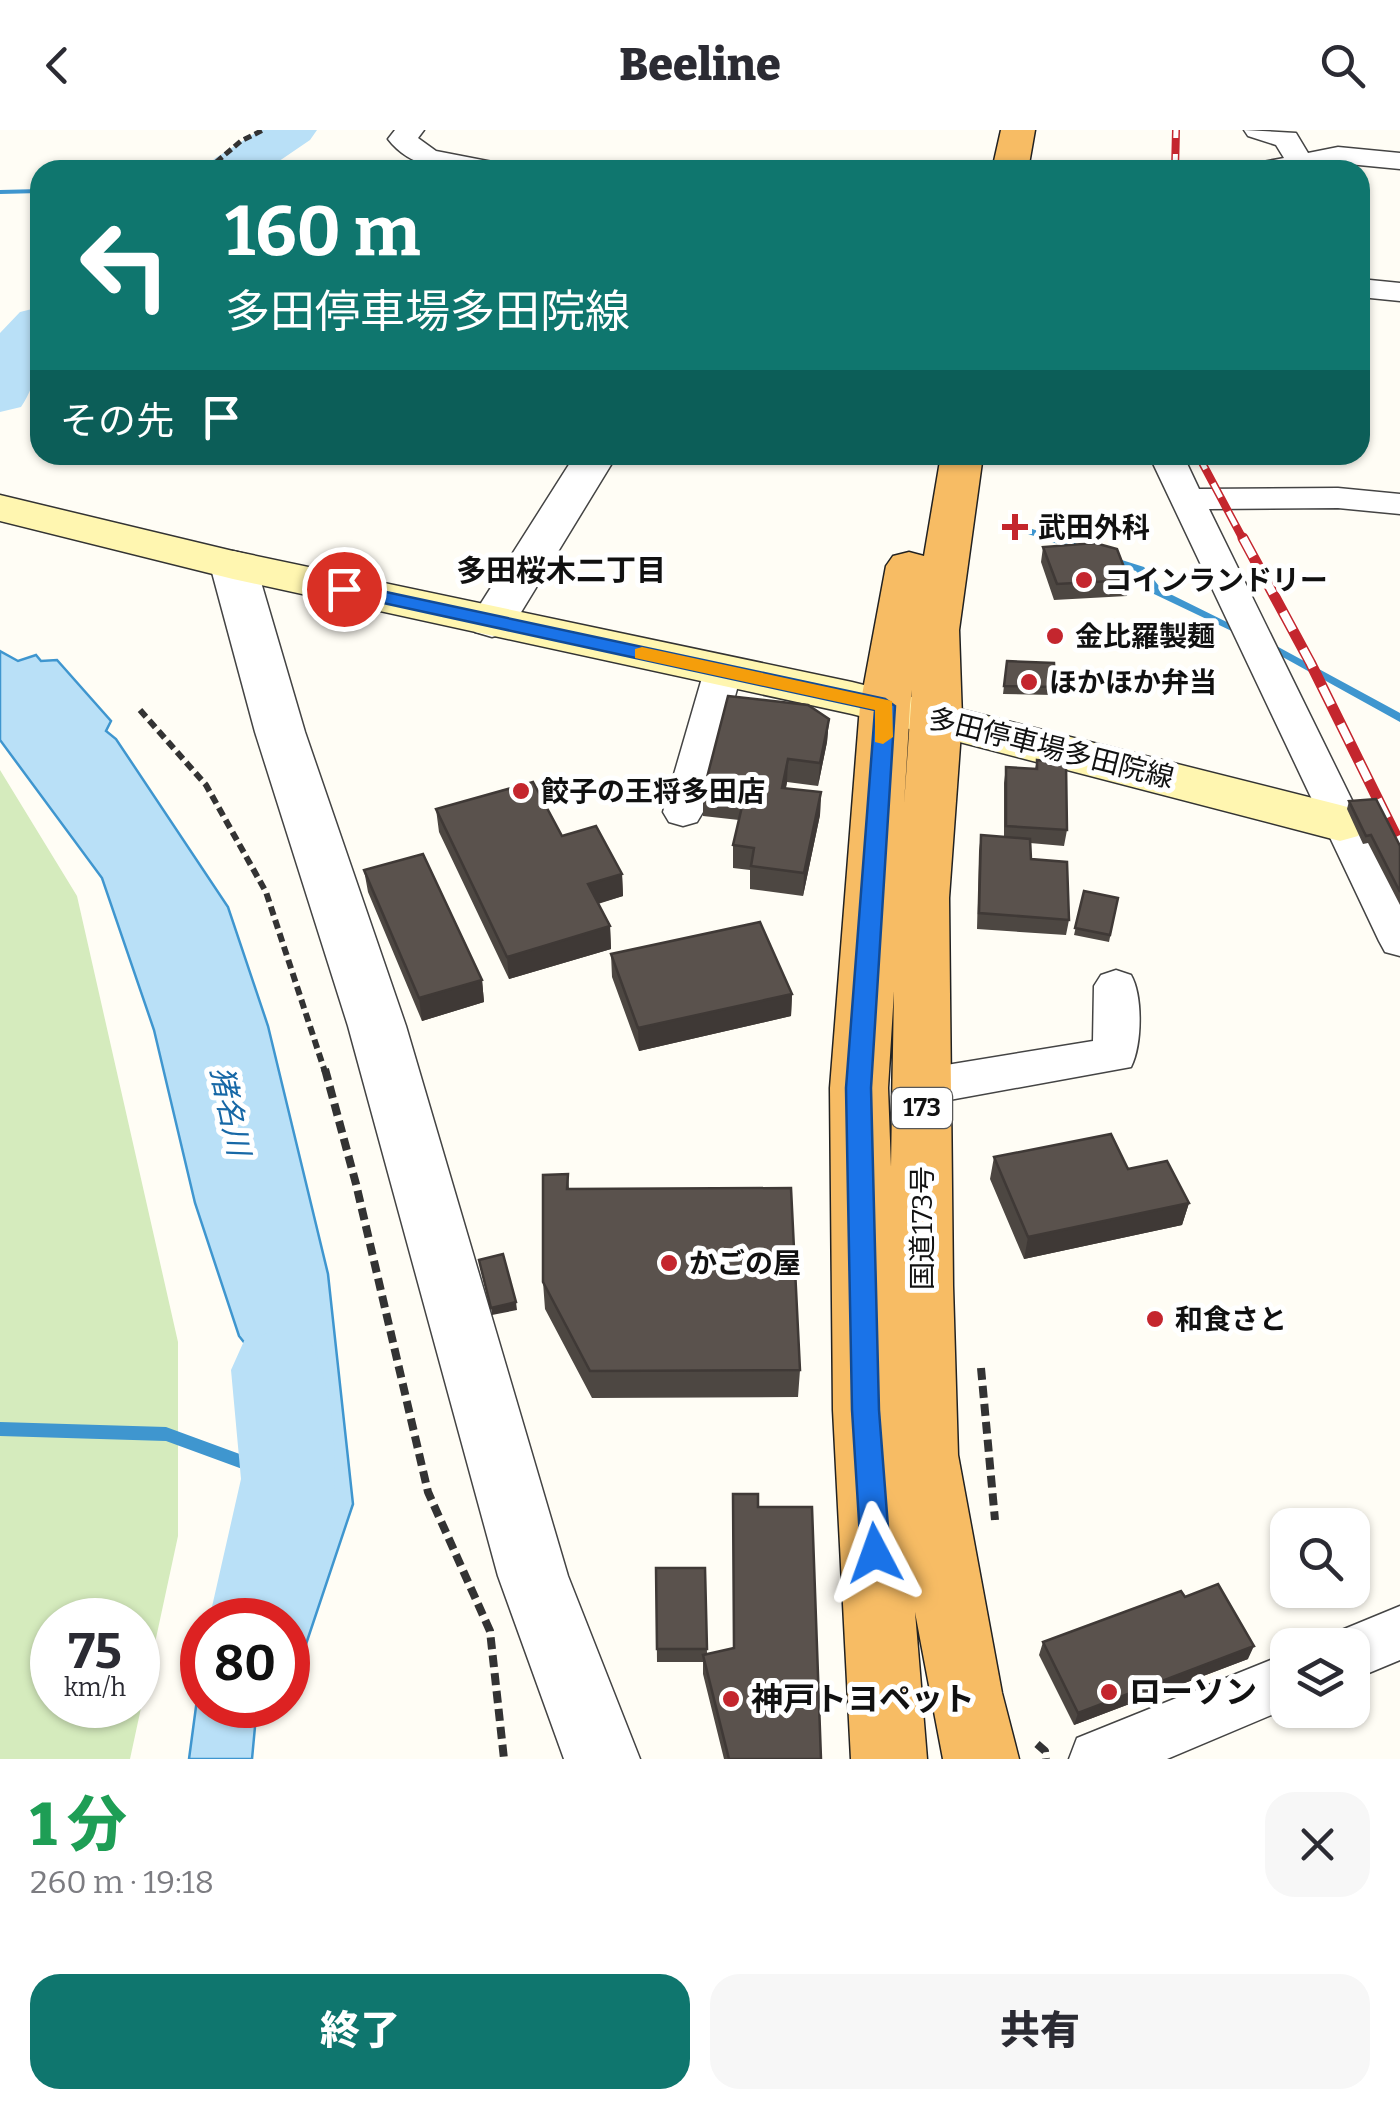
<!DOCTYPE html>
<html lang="ja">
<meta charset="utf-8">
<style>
:root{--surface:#fff;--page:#f7f7f7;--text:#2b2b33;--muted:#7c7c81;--accent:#0f766e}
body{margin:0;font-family:Bitter,"Noto Sans JP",serif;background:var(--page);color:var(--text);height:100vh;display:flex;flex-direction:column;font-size:38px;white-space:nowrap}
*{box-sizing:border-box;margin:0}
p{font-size:32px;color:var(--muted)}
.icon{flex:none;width:55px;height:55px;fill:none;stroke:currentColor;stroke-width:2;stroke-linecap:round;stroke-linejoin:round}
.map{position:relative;height:1629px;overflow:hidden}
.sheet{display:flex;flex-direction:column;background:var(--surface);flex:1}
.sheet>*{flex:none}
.guide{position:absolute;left:30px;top:30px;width:1340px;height:305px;border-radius:30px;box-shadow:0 2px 8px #0004;background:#0f766e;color:#fff;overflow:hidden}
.tools{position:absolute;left:1270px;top:1378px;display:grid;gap:20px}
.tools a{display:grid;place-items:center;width:100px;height:100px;border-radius:20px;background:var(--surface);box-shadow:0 2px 8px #0004;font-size:50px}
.speed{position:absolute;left:30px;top:1468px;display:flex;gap:20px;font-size:50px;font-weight:700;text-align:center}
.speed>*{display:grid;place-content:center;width:130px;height:130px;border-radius:50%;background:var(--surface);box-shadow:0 2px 8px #0004;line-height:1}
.speed small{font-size:25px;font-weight:400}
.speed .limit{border:15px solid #d22;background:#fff;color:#111}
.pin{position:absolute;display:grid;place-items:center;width:85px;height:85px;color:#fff;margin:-42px;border:5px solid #fff;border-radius:50%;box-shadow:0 2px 10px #0007}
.me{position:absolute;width:110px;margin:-55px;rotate:356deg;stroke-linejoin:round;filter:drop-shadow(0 0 8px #0008)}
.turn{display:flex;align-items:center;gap:35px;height:210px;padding:0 30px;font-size:45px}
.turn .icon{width:130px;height:130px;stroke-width:2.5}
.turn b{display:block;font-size:70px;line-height:85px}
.then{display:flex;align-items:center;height:95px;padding:0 30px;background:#0003;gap:20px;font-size:38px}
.round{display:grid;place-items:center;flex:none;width:105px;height:105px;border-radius:30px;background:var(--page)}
.head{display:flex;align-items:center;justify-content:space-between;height:170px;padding:0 30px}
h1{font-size:60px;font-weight:800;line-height:75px;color:#1e9e55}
.primary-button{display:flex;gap:20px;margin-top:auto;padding:20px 30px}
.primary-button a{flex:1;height:115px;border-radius:30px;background:var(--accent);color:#fff;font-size:40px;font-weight:800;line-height:115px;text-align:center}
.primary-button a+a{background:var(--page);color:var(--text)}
header{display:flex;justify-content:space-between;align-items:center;height:130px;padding:0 30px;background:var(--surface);font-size:45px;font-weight:800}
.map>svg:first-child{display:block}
</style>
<header><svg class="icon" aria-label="back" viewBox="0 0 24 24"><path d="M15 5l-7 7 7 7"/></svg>Beeline<svg class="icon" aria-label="search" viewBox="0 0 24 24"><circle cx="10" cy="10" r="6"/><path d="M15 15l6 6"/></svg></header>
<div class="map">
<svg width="1400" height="1629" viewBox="0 0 1400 1629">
<rect width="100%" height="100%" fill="#fffdf5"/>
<path fill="#d5ebbd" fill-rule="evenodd" d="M0,640L77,766L178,1212V1406L130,1629H0ZM52,1490H138V1575H52Z"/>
<path fill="#b9e0f7" stroke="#3f96cf" stroke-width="2.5" d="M0,521L18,531L36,525L41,531L57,530L111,591L106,601L116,609L228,777L268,896L328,1144L353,1374L299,1535L288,1536V1490H225L247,1452L299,1388L262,1235L239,1206L195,1073L154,900L102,748L0,610Z
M202,1532V1575H257L252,1629H189Z"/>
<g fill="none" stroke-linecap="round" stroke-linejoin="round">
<path fill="#3f96cf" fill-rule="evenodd" d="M40,59V63L0,64V60Z
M1023,396L1087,417L1088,419L1087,421H1079L1019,401V397Z
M1106,425L1144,437L1162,460L1249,503L1248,505H1240L1154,464L1136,441L1102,430L1101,428Z
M1267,511L1400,583V592L1263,516L1262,514Z
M0,1292L166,1297L294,1344L297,1349L294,1354L289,1356L166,1311L0,1306Z"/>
<path fill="#b9e0f7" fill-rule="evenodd" d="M260,0H317L310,10L266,40H207L214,29Z
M40,177C40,214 42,246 21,277L0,282V203L20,182Z
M277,1200L310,1211C353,1302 335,1435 296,1524L288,1528V1490H209L241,1349L231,1240L244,1211Z"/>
<defs>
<path id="minor" d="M395,0H424L418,8L436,21L503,34L507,40C465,40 416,46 388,9Z
M1244,0L1296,3L1308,23L1338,17L1400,23V39L1338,33L1304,40H1248L1252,34L1284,28L1276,15L1248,6Z
M1360,149L1400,153V171L1360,167Z
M1149,325H1183L1199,359L1338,358L1400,364V384L1338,378L1209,379L1400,768V826L1385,822L1379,811Z
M723,529L736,533L742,541L703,682L697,692L683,696L669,692L663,682L704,541L710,533Z
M1116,840L1131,845C1143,866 1142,915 1131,937L922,975L906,969L899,957L906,945L922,939L1093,911L1094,856L1101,845Z
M1400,1476V1530L1352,1550V1515H1327L1332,1504Z
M1288,1523V1578L1167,1629H1069L1077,1608Z"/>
<path id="tertiary" d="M575,325H617L509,502L492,507L475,502L469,492Z
M233,421L249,425L256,435L305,602L406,896L568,1446L640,1629H564L498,1446L348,896L255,602L210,435L217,425Z"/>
<path id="secondary" d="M0,365L233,421L852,552L1340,675L1358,680L1366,693L1358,706L1340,711L852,584L233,449L0,391Z"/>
<path id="trunk" d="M1001,0H1035L1028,40H992Z
M941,325H983L959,500L962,588L949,768L953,1156L958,1325L1002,1563L1019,1629H943L915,1482L927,1629H851L833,1280L830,958L860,576L886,436L893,426L909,422L924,426ZM912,560L904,675L910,576ZM894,861L891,1037L888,958Z"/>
</defs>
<use href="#minor" stroke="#444" stroke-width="3"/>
<use href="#tertiary" stroke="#444" stroke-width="3"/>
<use href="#secondary" stroke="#333" stroke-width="3"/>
<use href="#trunk" stroke="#222" stroke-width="3"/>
<path stroke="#333" stroke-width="5" stroke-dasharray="8 4" stroke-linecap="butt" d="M207,40L241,11L263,0"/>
<path stroke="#333" stroke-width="6" stroke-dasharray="9 5" stroke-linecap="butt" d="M140,580L206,655L266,762L325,942"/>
<path stroke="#333" stroke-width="8" stroke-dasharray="12 6" stroke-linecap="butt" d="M325,939L356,1054L428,1362L490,1501L504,1629
M981,1238L995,1390
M1037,1614L1045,1621L1046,1629"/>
<use href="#minor" fill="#fff" fill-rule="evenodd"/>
<use href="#tertiary" fill="#fff" fill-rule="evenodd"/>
<use href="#secondary" fill="#fff6b0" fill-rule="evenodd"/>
<use href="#trunk" fill="#f7bc64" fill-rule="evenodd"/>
<defs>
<path id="rail-far1" d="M1175,40L1176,0
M1198,325L1244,411"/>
<path id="rail" d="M1243,408L1310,532L1400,714"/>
</defs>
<use href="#rail-far1" stroke="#c4262e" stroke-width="8"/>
<use href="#rail" stroke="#c4262e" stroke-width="11"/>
<use href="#rail-far1" stroke="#fff" stroke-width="5" stroke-dasharray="16" stroke-linecap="butt"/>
<use href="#rail" stroke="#fff" stroke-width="8" stroke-dasharray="21" stroke-linecap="butt"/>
</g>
<path fill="#4d4742" d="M1043,417L1129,450L1127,466L1054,470L1041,432Z
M1007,531L1055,557L1054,565L1003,564Z
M829,589L827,612L818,656L787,652L786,658L821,662L820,685L803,766L750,759V740L733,738V715L739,690L703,686V663Z
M1037,630L1067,700L1064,716L1030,713L1031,729L1069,790L1066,805L977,799L979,721L981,705L1004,707V653L1006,637L1035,639Z
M1349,671L1400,716V775L1368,713L1363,714L1347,679Z
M436,679L562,706L622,744L623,766L598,774L610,796L611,819L509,849L439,702Z
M364,740L482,850L484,872L422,891L368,762Z
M1084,761L1118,768L1109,812L1074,805Z
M611,824L792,864L791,886L639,921L612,847Z
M994,1027L1128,1039L1189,1073L1182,1095L1024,1129L990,1049Z
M568,1044L569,1059L800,1240L798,1267L592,1268L545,1179L543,1152Z
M758,1377L821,1629H724L703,1544V1532H657L656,1438H705L707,1524L733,1518Z
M1185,1467L1248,1529L1074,1595L1039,1525L1043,1512Z"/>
<path fill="#3f3936" d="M829,589L827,612L818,656L820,633Z
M788,629L787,652L781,681L782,658Z
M821,662L820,685L803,766L804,743Z
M622,744L623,766L589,776L588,754Z
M610,796L611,819L509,849L507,827Z
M482,850L484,872L422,891L419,868Z
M792,864L791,886L639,921L638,898Z
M1189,1073L1182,1095L1024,1129L1028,1107Z
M516,1172L517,1180L492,1185L491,1178Z
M1254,1516L1248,1529L1074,1595L1078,1583Z"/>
<path fill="#5a524d" stroke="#3f3936" stroke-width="2.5" d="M1095,413L1117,419L1129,450L1057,454L1043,417Z
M1007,531L1054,533L1055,557L1004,556Z
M728,566L808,575L829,589L820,633L788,629L782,658L821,662L804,743L751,736L754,718L733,715L744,668L703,663Z
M1037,630L1066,633L1067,700L1006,696V637L1037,639Z
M533,652L562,706L596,696L622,744L588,754L610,796L507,827L436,679Z
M1376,669L1400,716V762L1371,705L1366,706L1349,671Z
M981,705L1030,709L1031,729L1067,732L1069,790L979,783Z
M423,724L482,850L419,868L364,740Z
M1084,761L1118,768L1110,805L1075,798Z
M760,792L792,864L638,898L611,824Z
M1111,1004L1128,1039L1167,1031L1189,1073L1028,1107L994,1027Z
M568,1044L567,1059L791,1058L800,1240L590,1241L543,1152V1045Z
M503,1124L516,1172L491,1178L479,1130Z
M733,1364H758V1377H812L821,1629H729L703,1525L734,1518Z
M656,1438H705L707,1519H657Z
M1218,1454L1254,1516L1078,1583L1043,1512L1181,1461L1185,1467Z"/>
<path fill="#1a73e8" stroke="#114b97" stroke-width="2.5" d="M344,453L885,569L895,576L871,958L879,1280L890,1423L886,1433L875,1437L865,1433L861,1423L852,1280L846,958L875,580L337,463L334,459Z"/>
<path fill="#f59e0b" d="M642,517L892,571L893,607L883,614L875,612V580L635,528V519Z"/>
<g fill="#c4262e" stroke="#fff" stroke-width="4">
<path d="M1010 382h10v10h10v10h-10v10h-10v-10h-10v-10h10z"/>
<circle cx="1084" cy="450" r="10"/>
<circle cx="1055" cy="506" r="10"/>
<circle cx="1029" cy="552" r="10"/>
<circle cx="521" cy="661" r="10"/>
<circle cx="669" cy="1133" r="10"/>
<circle cx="1155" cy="1189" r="10"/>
<circle cx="1109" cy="1562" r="10"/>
<circle cx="731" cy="1569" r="10"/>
</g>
<g text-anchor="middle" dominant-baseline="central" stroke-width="10" stroke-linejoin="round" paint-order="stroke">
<rect fill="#fff" stroke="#585858" stroke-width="2.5" x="892" y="958" width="60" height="40" rx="8"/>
<g font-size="25" font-weight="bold" fill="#111">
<text x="922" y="978">173</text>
</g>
<g font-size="28" font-weight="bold" fill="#111" stroke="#fff" text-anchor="start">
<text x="1038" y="397">武田外科</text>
<text x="1104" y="450">コインランドリー</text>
<text x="1075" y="506">金比羅製麺</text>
<text x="1049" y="552">ほかほか弁当</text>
<text x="541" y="661">餃子の王将多田店</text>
<text x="689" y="1133">かごの屋</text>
<text x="1175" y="1189">和食さと</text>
</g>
<g font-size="28" fill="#111" stroke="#fff">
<text transform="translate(1051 618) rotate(14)">多田停車場多田院線</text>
<text transform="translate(922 1098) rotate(-90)">国道173号</text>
</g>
<g font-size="30" font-weight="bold" fill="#111" stroke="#fff">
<text x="561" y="441">多田桜木二丁目</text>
</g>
<g font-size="30" font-style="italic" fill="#1768a6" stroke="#fff">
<text transform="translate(230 981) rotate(78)">猪名川</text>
</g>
<g font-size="32" font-weight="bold" fill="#111" stroke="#fff" text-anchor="start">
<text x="1129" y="1562">ローソン</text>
<text x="751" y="1569">神戸トヨペット</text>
</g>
</g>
</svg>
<div class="tools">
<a><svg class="icon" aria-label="search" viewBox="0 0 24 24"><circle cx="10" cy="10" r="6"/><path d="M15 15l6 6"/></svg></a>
<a><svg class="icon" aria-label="layers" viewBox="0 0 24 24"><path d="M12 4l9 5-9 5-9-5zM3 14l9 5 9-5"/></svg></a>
</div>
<div class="speed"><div>75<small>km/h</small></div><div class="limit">80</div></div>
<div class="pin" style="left:344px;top:459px;background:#d93025"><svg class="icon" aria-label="arrive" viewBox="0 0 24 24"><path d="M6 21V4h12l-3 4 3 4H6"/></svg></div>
<svg class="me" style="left:875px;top:1423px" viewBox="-20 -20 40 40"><path d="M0-17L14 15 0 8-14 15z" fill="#1a73e8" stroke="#fff" stroke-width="4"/></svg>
<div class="guide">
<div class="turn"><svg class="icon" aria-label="left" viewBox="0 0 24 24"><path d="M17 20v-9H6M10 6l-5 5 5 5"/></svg><div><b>160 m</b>多田停車場多田院線</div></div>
<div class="then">その先<svg class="icon" aria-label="arrive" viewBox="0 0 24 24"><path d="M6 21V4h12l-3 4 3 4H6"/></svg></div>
</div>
</div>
<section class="sheet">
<div class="head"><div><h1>1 分</h1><p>260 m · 19:18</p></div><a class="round"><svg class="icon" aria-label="close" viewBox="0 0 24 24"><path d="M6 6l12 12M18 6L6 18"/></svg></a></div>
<div class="primary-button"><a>終了</a><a>共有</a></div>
</section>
